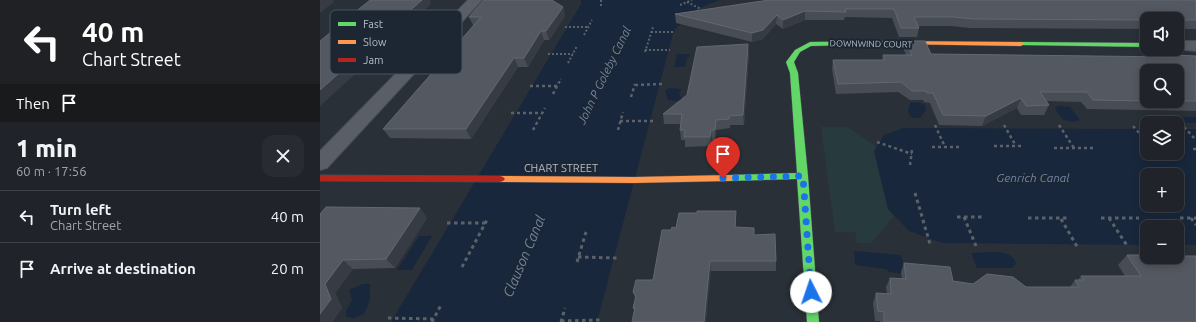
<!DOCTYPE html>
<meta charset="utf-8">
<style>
:root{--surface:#20242a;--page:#282c32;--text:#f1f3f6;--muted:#a2a4a8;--line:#3d4147}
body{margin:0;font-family:Ubuntu,sans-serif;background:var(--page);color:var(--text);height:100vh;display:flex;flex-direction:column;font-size:15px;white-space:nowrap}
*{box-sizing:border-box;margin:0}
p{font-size:13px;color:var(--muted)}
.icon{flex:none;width:22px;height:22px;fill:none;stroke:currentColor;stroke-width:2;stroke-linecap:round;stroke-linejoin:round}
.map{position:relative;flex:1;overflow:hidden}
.side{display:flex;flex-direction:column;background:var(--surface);width:320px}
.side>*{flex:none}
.hud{background:#202124;color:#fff;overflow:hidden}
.tools{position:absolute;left:820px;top:12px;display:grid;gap:8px}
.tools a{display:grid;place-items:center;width:44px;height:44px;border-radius:8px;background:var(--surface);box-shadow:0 2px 10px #0003,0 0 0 1px var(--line);font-size:20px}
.pin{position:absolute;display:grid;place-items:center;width:34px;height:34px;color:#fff;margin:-41px -17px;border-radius:50% 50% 50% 0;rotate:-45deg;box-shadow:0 0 4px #0007}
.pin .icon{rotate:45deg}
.me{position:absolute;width:44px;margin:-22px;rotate:356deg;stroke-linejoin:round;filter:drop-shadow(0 0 3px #0008)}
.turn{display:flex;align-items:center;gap:14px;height:84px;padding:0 16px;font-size:18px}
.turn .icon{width:52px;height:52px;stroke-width:2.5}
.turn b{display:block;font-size:28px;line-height:34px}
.then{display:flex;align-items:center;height:38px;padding:0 16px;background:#0003;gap:8px;font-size:15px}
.round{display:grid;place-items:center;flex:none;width:42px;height:42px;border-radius:12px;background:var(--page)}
.head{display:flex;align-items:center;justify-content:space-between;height:68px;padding:0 16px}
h1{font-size:24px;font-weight:800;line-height:30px}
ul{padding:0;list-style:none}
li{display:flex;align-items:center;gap:12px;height:52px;padding:0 16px;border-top:1px solid var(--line)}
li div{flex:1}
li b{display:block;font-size:15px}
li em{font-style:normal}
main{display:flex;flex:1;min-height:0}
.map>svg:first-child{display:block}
</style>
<main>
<section class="side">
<div class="hud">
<div class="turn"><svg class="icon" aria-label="left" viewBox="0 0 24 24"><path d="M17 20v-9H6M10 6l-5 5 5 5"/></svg><div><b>40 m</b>Chart Street</div></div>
<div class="then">Then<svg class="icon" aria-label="arrive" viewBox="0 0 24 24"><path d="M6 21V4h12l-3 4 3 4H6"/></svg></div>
</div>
<div class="head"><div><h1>1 min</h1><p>60 m · 17:56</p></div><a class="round"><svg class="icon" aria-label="close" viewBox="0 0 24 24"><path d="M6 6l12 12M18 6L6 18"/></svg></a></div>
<ul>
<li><svg class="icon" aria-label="left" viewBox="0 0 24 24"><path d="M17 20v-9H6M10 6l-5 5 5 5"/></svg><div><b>Turn left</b><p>Chart Street</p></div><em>40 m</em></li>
<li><svg class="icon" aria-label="arrive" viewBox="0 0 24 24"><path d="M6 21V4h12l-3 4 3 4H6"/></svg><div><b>Arrive at destination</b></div><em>20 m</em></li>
</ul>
</section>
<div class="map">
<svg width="876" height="322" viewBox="0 0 876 322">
<rect width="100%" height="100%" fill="#2a3038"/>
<path fill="#273a3e" d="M501,127H527L557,147L554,151L568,209L575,215L551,243H537L535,232H515Z"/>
<path fill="#19273c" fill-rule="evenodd" d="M261,0H399L377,9L354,30L277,322H71L261,4Z
M357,54H370L369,57L367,58L365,67H354Z
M349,88L361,89L359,94L362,99L358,101L348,100L345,91Z
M591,102L601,103L605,105L606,110L600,118H593L589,115L588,109Z
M741,106L750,107L760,120L753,122L744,120L738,114L735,107Z
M846,115H856L858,117H876V123H854Z
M583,128L827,129V153H857V129H876V245H857V227H827V245L622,243L589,231L568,209L554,151L564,135ZM827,175H857V205H827Z
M99,236H112L92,270H77Z
M534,251L580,255L582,257L584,274L569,272L566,269L535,265Z
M651,253C664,253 693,247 696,264L693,266L694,268H657Z
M43,284H50V300L44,314L33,318L26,317V311L32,300L29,290Z"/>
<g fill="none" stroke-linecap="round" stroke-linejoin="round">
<defs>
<path id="street" d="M148,0H162L7,168L0,170V151Z
M857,41H876V51L852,49H857Z"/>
<path id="fast" d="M573,41L575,42V44L491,46L480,52L474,62L478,73L488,176L499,322H487L477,179L409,181L406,180L404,178L406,176L409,175L477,173L470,73L466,62L475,50L490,42Z
M701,42L827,43V47L699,45L698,44Z"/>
<path id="slow" d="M573,41L701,42L704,44L701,46L571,44V42Z
M409,175L412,176L414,178L412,180L409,181L314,183L180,182L177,181L175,179L177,177L180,176L314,177Z"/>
<path id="jam" d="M0,175L180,176L183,177L185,179L183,181L180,182L0,181Z"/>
</defs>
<use href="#street" stroke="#484c55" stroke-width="2"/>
<use href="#fast" stroke="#484c55" stroke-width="1"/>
<use href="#slow" stroke="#484c55" stroke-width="1"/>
<use href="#jam" stroke="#484c55" stroke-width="1"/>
<path stroke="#5c6268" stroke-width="2" stroke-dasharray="2 2" stroke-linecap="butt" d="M281,0V6
M367,2L381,9
M360,5L372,0
M245,27H268
M331,32H354
M264,35L272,20
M325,50H350
M325,52L333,27
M228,54H253
M248,63L257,46
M239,83L241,79"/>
<path stroke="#5c6268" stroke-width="2.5" stroke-dasharray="3 3" stroke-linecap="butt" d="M315,85L342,84
M210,86H237
M233,94L239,82
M311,97L315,84
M191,113H222
M300,121H333
M615,125L625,147
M684,125L696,146
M739,125L754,148
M813,126L827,142
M864,127L876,140
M213,130L225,108
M298,130L303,112
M557,142L592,154
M674,146H703
M612,147H641
M734,148H773
M821,149H827
M873,149H876
M590,165L592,150"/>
<path stroke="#5c6268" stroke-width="3" stroke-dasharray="3.5 3.5" stroke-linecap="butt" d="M595,193L610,244
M637,217H662
M644,217L656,246
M708,218H748
M781,218H819
M789,218L808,247
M860,218H876
M871,218L876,225
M741,219L758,248
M127,223H165
M258,257L297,258
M257,262L266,232
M142,267L168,218
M68,318L114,319
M241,321L280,320
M112,322L121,305
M241,322L245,308"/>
<use href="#street" fill="#5a5e66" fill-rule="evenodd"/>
<use href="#fast" fill="#63d668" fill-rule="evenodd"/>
<use href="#slow" fill="#ff974d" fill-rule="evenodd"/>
<use href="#jam" fill="#b3261e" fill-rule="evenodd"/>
</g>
<path fill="#474c55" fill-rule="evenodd" d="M449,0H876V29H857V19H827V29L651,28L630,26H598L599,28L597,37H579L572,18L525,17L524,20H485L463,29L456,24L443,39L432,42L356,23L355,14Z
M243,7L245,16L229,40H224L208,67H198L151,139L70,138L63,129L154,25H153L149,17Z
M586,41L611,54L853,57V55L876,56V111L767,109L761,102L727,101L729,105L724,115H701L697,108L662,126L619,125L610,103L604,102L603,100H590L578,92L516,94L512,69L513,60H562L563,55H586L584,50ZM827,71L857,101H827Z
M429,53L424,125H410V128L396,130L395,140H392L391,146L365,147V140H361L360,130L361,124H344L343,114Z
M100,208L107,218L75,268L33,269L15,293L22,308L12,322H0V214Z
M416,221V228L434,235L456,261V271H391L314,311L313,308L315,298L313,292L333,280L351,230L356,228Z
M807,255L876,322H560V321H555L553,303L556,293L567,294L566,287L570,278L582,279L581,272L584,263L633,281L653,284L706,287H750L755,280H758L761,276H805L798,265Z"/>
<path fill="#373c44" d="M0,0H13L14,2L0,13Z
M102,0H110L111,4L74,39L0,106V90Z
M243,7L245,16L229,40L226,31Z
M485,11V20L463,29V20Z
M457,15L456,24L443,39L432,42V33Z
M221,31L224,40L208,67L204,58Z
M428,44L429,53L424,125L423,115Z
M194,58L198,67L151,139L146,129Z
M701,98L697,108L662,126L666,116Z
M396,120V130L395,140V130Z
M391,130L392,140L391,146L390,137Z
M100,208L107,218L75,268L66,259Z
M416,211V237L415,227Z
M23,260L33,269L15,293L22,308L12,322H0V314L5,284Z
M390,261L391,271L386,322H384Z"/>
<path fill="#535861" stroke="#626872" d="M50,0H102L0,90V41Z
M164,0H232L243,7L226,31H221L204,58H194L146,129H63L161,17H149Z
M449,0H876V20H857V19H827V20L654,19L633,17H594L599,28H581L574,9H525L526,12L485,11L463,20L457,15L443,30L432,33L355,14Z
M586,41H605L611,54L855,57L853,55L876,56V101H857V71H827V101L773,100L767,92H720L729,105L706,106L701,98L666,116L623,115L613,93H607L606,91H592L581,82L518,84L513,60H565L563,55H592Z
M428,44L423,115L409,116V119L396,120L395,130H391L390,137H364L365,130H360L362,114H343L367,95L377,47Z
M6,207L100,208L66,259L23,260L5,284L11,299L0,314V214Z
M377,211H416L415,227L434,228V235L455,234L456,261H390L384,322H312L315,307L313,308L316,296L313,292L316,280H333L342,230H351L352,227L356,228L359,213H377Z
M807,255H827V257H857V256H876V322H564V312L558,311L556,293L571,294L570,278L586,279L584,263L630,267L633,281L653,284L667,274L693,277L706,287H759L755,280H764L761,276H821Z"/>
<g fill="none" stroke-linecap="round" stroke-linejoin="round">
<path stroke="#1a73e8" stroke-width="7" stroke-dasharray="0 12.6" d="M403,178L483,176L491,292"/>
</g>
<g text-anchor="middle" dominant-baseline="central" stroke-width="4" stroke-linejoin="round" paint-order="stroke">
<g font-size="9" fill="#b4bcc9" stroke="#1d2633">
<text transform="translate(551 44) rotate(1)">DOWNWIND COURT</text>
</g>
<g font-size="11" fill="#b4bcc9" stroke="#1d2633">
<text x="241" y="168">CHART STREET</text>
</g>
<g font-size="12" font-style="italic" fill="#6d86a8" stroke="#1d2633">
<text transform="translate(284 75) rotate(-64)">John P Goleby Canal</text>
<text x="713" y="177">Genrich Canal</text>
</g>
<g font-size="14" font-style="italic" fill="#6d86a8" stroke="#1d2633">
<text transform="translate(204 256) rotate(-67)">Clauson Canal</text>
</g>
</g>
<rect x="10" y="10" width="132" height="64" rx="6" fill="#1d2633" stroke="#4a5360" stroke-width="1"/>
<rect x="18" y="22" width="18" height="4" fill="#63d668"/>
<rect x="18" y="40" width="18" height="4" fill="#ff974d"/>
<rect x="18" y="58" width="18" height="4" fill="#b3261e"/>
<g font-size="11" fill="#b4bcc9">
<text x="43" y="28">Fast</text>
<text x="43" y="46">Slow</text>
<text x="43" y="64">Jam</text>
</g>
</svg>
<div class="tools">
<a><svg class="icon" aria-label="sound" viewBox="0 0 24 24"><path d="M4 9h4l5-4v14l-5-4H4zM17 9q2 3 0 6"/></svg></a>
<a><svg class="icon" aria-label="search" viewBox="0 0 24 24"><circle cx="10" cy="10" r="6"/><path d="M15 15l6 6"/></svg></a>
<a><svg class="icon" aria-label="layers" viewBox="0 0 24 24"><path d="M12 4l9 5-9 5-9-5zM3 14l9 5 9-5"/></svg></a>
<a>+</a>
<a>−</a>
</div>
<div class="pin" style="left:403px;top:178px;background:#d93025"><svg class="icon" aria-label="arrive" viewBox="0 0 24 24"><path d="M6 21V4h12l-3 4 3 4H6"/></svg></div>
<svg class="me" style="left:491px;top:292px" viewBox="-20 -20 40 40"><circle r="19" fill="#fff"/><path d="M0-13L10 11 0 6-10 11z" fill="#1a73e8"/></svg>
</div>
</main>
